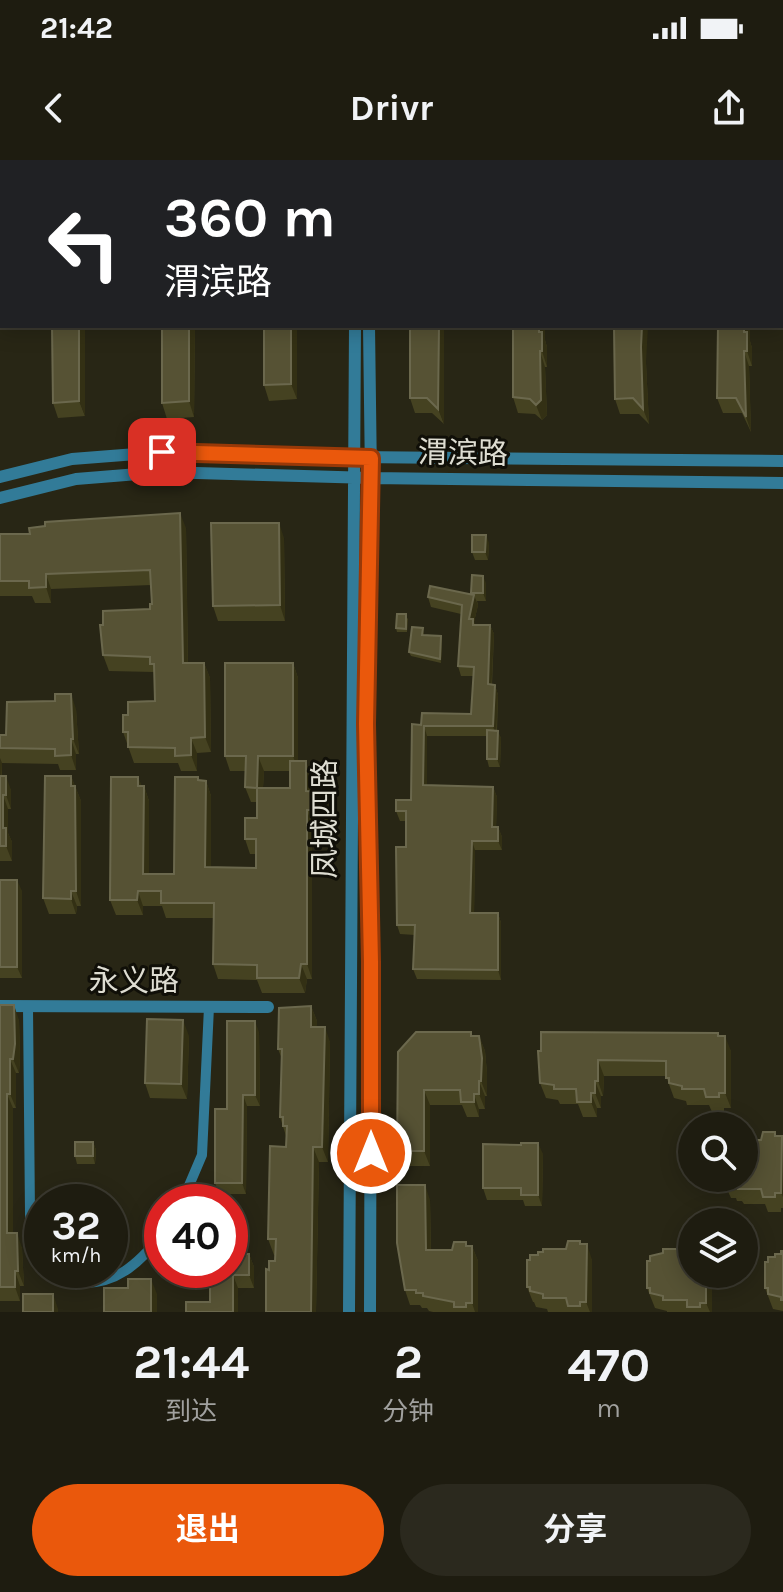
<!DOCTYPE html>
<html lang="zh">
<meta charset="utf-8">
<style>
:root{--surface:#1e1c10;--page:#2b291e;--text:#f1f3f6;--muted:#a1a19f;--line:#3c3a30;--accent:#ea580c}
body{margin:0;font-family:Karla,"Noto Sans SC",sans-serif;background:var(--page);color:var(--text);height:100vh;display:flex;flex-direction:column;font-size:30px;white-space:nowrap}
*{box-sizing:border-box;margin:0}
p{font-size:26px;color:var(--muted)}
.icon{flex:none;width:44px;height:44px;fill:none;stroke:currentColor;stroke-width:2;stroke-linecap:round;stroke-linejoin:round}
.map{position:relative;height:1152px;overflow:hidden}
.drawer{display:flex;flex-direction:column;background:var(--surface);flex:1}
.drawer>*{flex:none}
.top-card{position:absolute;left:0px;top:0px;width:784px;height:168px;box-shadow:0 4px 20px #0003,0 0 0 2px var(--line);background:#202124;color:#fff;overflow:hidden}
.fabs{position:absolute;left:678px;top:952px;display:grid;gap:16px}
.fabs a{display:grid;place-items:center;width:80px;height:80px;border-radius:50%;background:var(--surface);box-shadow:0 4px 20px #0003,0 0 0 2px var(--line);font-size:40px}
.speed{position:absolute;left:24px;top:1024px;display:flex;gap:16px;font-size:40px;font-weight:700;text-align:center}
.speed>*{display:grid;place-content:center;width:104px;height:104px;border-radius:50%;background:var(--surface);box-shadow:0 4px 20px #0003,0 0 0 2px var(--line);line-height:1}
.speed small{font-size:20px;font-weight:400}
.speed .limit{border:12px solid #d22;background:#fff;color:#111}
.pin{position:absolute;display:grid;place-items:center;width:68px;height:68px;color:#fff;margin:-34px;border-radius:16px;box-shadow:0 4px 12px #0006}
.me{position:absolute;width:88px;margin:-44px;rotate:0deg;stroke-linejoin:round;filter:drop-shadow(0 0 6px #0008)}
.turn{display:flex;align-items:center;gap:28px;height:168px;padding:0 32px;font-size:36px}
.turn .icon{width:104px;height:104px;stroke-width:2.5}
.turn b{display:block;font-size:56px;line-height:68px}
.eta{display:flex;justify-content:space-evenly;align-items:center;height:136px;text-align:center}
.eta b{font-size:48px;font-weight:700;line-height:56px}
.button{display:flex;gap:16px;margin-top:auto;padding:16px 32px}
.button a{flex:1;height:92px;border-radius:48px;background:var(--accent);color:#fff;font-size:32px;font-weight:700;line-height:92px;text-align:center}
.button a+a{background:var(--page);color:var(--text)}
.status{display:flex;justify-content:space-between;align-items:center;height:56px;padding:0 40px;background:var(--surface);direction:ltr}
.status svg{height:22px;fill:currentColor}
header{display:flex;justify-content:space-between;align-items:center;height:104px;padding:0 32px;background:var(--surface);font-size:36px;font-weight:700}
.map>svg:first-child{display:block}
</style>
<div class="status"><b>21:42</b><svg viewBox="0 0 49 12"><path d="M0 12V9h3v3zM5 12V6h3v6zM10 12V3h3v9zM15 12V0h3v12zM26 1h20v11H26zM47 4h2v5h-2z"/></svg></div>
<header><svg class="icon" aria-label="back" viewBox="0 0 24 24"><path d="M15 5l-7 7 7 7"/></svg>Drivr<svg class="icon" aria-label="share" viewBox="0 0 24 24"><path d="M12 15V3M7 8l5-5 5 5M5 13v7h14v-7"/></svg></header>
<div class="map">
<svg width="783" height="1152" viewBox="0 0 783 1152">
<rect width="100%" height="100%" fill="#282615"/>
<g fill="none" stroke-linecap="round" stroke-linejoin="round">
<path stroke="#327b98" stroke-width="10" d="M28,848L30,1054L33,1087L42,1101
M182,1042L202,995L209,847
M48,1110C54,1119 65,1123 76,1123C116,1126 139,1103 162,1075"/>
<path stroke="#327b98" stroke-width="12" d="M353,0V2
M368,0V2
M369,166L371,318L366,564L371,802L370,1152
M0,317L72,299L162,292L355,297L783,301
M0,338L76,319L163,312L371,318L783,323
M0,846L268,847
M349,1152L355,166"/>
</g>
<path fill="#454221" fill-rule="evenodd" d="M508,0H536V2H510Z
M52,166L85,256L58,258L53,243Z
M162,166H195L194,257L167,259L162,243Z
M297,166V239L269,241L264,225Z
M410,166L444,264L432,253H415L410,238Z
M750,166V181L752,188V206H749L751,272L742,253H723L717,238Z
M545,180L547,187V207H545L547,255L542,260L535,254L518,253L513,237Z
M646,203L649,264L639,254H620L615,239Z
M186,368L188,503H204L210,518L211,592L197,593V611H181L178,603H134L123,572L128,555L155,541L154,515V512L109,511L103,495V465L150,449L152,444L151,425L51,429V443H35L32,436H0V374Z
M284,378L285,461H218L213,446Z
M489,383L488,400H475L472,392Z
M486,423V441H477L478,445L474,462L475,465H490L494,474L492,525H495L498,535L497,571L501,578L500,607H489L487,599V576H427V626L493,627L497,637L496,667H498L502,677V690H475L474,753H498L501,763V820L417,819L413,809L415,775L400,774L397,765L406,687V661H400L396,651L411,640L421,565L471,554L474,516H461L458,506L461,454L431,447L428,437L472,434L471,433Z
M408,458L407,472H397L396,468Z
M423,468L424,476H441L442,480L441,503L411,496L409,492Z
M293,503L298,518V601L311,616V631L327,647L328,665H312V819H307L305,833H262L257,820L218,819L213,804V758H166L162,746H143V755H116L110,740L142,626H144L149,641V714H174L198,617L200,620L206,621L211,636V708H256V694H250L245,679L257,658V642H251L245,627L246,611H230L225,596ZM264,611H290V628H263Z
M76,549L79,594H76V610H60L58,604L2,603V616L11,630V649H8V673L12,682V701H0V575H6Z
M71,616L81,641V746H77L76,754H49L43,738Z
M0,720L22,731V818H0Z
M0,845L19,860L20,898L19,913H16V948H13V1073L22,1088L24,1126H20V1141H0Z
M311,846L317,861L316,867L330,882L328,1002H319L316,1152H266L269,1110L275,1101V1095H274L268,1079L286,987V976L280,957L282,899L278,889Z
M259,872L260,946H247L246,1034H219L215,1023L227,949Z
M718,873L731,891V948H724V952H712L709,945H687L686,941L674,938L666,916H604L603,936H601V948H597V957H583L578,944H560L558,940L546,938L540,923L538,891Z
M189,876L187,939L150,938L145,923Z
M472,876H479L485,891L487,913V936H485V949H479V957H467L462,945H430V1006H403L397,991L398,892Z
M776,976L783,979V1048H781V1052H768L765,1044H744L742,1041H737L736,1038H731L722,1018L761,980Z
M93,982L96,990L95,1004H77L75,996Z
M521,985L543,994L542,1046H525L523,1040H487L483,1028Z
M430,1040L431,1090H452L467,1086H472L478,1101V1152H433L429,1151L427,1148H422L420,1145H410L405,1130Z
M581,1084L592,1100V1152H548L547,1149L536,1147L534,1142H533L527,1127L538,1095L543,1092L566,1089Z
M687,1089L712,1152H667V1151L655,1148L647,1128Z
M783,1091V1151L773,1149L765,1128L775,1097L781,1094Z
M249,1094L254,1107V1128H238V1152L210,1142V1128H193L188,1114Z"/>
<path fill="#333014" d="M79,166H85V256L79,241Z
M189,166H195L194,257L189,241Z
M291,166H297V239L291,224Z
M439,166H444V264L438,249Z
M539,166H545V180L547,187V207L542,191Z
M642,166H648L646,203L649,264L643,249L641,187Z
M744,166H750V181L752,188V206L747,191Z
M540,191L545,207L547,255L542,260L536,245Z
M744,191L749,206L751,272L746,257Z
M180,353L186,368L188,519L183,503Z
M279,363L284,378L285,461L280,445Z
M486,375L489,383L488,400L485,392Z
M46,414L51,429V443L46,427Z
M483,416L486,423V441L483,433Z
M474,435L478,445L474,462L477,469L469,459Z
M490,465L494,474L491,534L488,524Z
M441,476L442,480L441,503L440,499Z
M204,503L210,518L211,592L205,577Z
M293,503L298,518V611L293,596Z
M495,525L498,535L496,576L493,566Z
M71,534L76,549L79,594L73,579Z
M424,566L427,576V635L423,625Z
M498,571L501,578L500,607L497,599Z
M191,578L197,593V611L191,595Z
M71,579L76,594V610L71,595Z
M258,596L264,611L262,643L257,628Z
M0,598L2,603L1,630L0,627Z
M306,601L311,616V646L306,631Z
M6,616L11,630V649L6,635Z
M71,616L81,641V746L76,731Z
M138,617L144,631V626L149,641V729L143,714Z
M206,621L211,636V722L205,707Z
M493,627L497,637L496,677L492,667Z
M322,632L327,647L328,665L323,650Z
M3,635L8,649V673L12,682V701L6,686L3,668Z
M307,650L312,665V819L307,804Z
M498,667L502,677V690L498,681Z
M472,681L475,690L474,763L470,753Z
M17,720L22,731V818L17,807Z
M71,731L77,746L76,754L71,739Z
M138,731L143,746V755L137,740Z
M498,753L501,763V820L498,810Z
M301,804L307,819L305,833L299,818Z
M14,845L19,860L20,898L19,913L13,899Z
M311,846L317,861L316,882L311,867Z
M183,860L189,876L187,939L181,924Z
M255,861L259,872L260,946L255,935Z
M325,867L330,882L328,1002L322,987Z
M479,876L485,891L487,913V936L481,921Z
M725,876L731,891V948L725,933Z
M10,899L16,913V948L10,934Z
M598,900L604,916L603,936L598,921Z
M479,921L485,936V949L479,934Z
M595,921L601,936V948L595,933Z
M424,930L430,945V1006L424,991Z
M591,933L597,948V957L591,942Z
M7,934L13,948V1088L7,1073Z
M474,934L479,949V957L474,942Z
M243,935L247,946L246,1034L242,1023Z
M782,976L783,979V1037L781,1033Z
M93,982L96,990L95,1004L93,996Z
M538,983L543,994L542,1046L538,1035Z
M313,987L319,1002L316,1152H311Z
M425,1025L430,1040L431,1105L426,1090Z
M93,1028L96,1036V1042H93Z
M17,1073L22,1088L24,1126L18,1111Z
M587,1084L592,1100V1152H590L586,1142Z
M472,1086L478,1101V1152H475L472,1143Z
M249,1094L254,1107V1128L249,1115Z
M15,1111L20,1126V1141L15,1127Z
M706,1114H712V1152H710L706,1143Z
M233,1115L238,1128V1152H233Z
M151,1119L157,1134V1152H151Z
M53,1134L58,1149V1152H53Z"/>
<path fill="#565234" stroke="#6b684d" stroke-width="2" d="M55,0H86V2H55Z
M157,0H187V2H194H157Z
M257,0H284V2H256Z
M401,0H430V2H401Z
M605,0H633V2H605Z
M721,0H735V2H706Z
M52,166H79V241L53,243Z
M162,166H189V241L162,243Z
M264,166H291V224L264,225Z
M410,166H439L438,249L427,238H410Z
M513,166H539V172H542V191H540L541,240L536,245L530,239L513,237Z
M614,166H642L641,187L643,249L633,238L615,239Z
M718,166H744V172H747V191H744L746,257L736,238H717Z
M180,353L183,503H204L205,577L191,578V595L175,596V588L128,587V572H123V555H128V542L155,541L154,504H150V497L103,495L100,465H103V451L150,449V444H152L150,410L46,414V427L29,428V421H0V374H30L29,368L45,366V362Z
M211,363H279L280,445L213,446Z
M472,375H486L485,392H472Z
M472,415L483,416V433H471Z
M430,426L474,435L469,459H473V465H490L488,524L495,525L493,566H424L423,625L493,627L492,667H498V681H472L470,753H498V810L413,809L415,765H397L396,687H406V651H396V640H411L412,564L421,565L422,553L471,554L474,507L458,506L462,445L428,437Z
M397,454H406V469L396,468Z
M412,467L423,468L422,475L441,476L440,499L409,492Z
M225,503H293V596H258L257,628L245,627L246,596H225Z
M55,534H71L73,579H71V595L55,596V589L0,588V575H6L7,542L55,541Z
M487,570L498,571L497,599H487Z
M290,601H306V631L322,632L323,650H307V804H301L299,818H257V805L213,804L214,743H161V731H138L137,740H110L111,617H138V626H144L143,714H174L175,617H198V620L206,621L205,707L256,708V679H245V658H257V628H290Z
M0,616H6V635H3V668H6V686H0Z
M45,616H71V626H75L76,731H71V739L43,738Z
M0,720H17V807H0Z
M0,845H14L15,884L13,899H10V934H7V1073H17L18,1111H15V1127H0Z
M311,846V867H325L322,987H313L311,1152H266V1109L269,1110V1101H275L276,1079H268L270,986L286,987L287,966H283V957H280L282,889H278L279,848Z
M147,859L183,860L181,924L145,923Z
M227,861H255V935H243L242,1023H215V949H227Z
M416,872H471V876H479L482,898L481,921H479V934H474V942H461L460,930H424V991H397L398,892Z
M541,872L718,873V876H725V933H719V937H706L704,929H682V926L669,923V918H666V901L598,900V921H595V933H591V942H577L576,929H554V925L540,923L538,891H541Z
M763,972H775V976H782L781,1033H775V1037H763L761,1029H738V1026H732V1023H725V1018H744V980H761Z
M75,982H93V996H75Z
M521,983H538V1035H521V1028H483V984L521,985Z
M397,1025H425L426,1090H452L454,1082H466V1086H472V1143H466V1147H454V1142L423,1136V1133H416V1130H405L397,1083Z
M73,1028H93V1042H73Z
M188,1041H215V1042H188Z
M568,1081H580V1084H587L586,1142H580V1146H568L566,1138H543V1134L530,1131V1127H527V1100H530V1095H538V1092H543V1089H566Z
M687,1082L692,1083V1114H706V1143H700V1147H687V1140H663V1136L650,1133V1128H647V1101H650V1096L663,1093V1089H687Z
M781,1091H783V1140H781V1137L768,1134V1128H765V1102H768V1097H775V1094H781Z
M230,1094H249V1115H233V1152H186V1142H210V1114H188V1110H230Z
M128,1119H151V1152H104V1128H128Z
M23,1134H53V1152H23Z"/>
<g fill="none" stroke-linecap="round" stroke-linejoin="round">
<defs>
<path id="route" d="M162,292L371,298L366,564L371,802V993"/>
</defs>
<use href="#route" stroke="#983908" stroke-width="20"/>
<use href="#route" stroke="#ea580c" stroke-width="14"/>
</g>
<g text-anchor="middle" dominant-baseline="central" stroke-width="6" stroke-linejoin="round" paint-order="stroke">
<g font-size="30" fill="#deddd2" stroke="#100f08">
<text transform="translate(463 293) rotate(1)">渭滨路</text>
<text transform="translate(325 659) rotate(-90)">凤城四路</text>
<text x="134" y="821">永义路</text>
</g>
</g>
</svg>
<div class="fabs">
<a><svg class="icon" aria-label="search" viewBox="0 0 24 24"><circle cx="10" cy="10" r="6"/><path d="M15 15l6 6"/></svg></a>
<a><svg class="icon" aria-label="layers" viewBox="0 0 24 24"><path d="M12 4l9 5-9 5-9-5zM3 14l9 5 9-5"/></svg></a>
</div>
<div class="speed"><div>32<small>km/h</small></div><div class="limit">40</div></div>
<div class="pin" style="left:162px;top:292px;background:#d93025"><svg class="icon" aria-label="arrive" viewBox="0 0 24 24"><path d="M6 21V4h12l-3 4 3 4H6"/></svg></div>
<svg class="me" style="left:371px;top:993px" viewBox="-20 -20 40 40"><circle r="17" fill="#ea580c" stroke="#fff" stroke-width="3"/><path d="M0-11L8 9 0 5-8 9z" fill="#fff"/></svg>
<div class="top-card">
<div class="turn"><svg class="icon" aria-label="left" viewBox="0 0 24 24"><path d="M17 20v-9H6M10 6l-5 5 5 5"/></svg><div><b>360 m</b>渭滨路</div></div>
</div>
</div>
<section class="drawer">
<div class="eta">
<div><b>21:44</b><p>到达</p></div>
<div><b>2</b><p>分钟</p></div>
<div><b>470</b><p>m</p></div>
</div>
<div class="button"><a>退出</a><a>分享</a></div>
</section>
